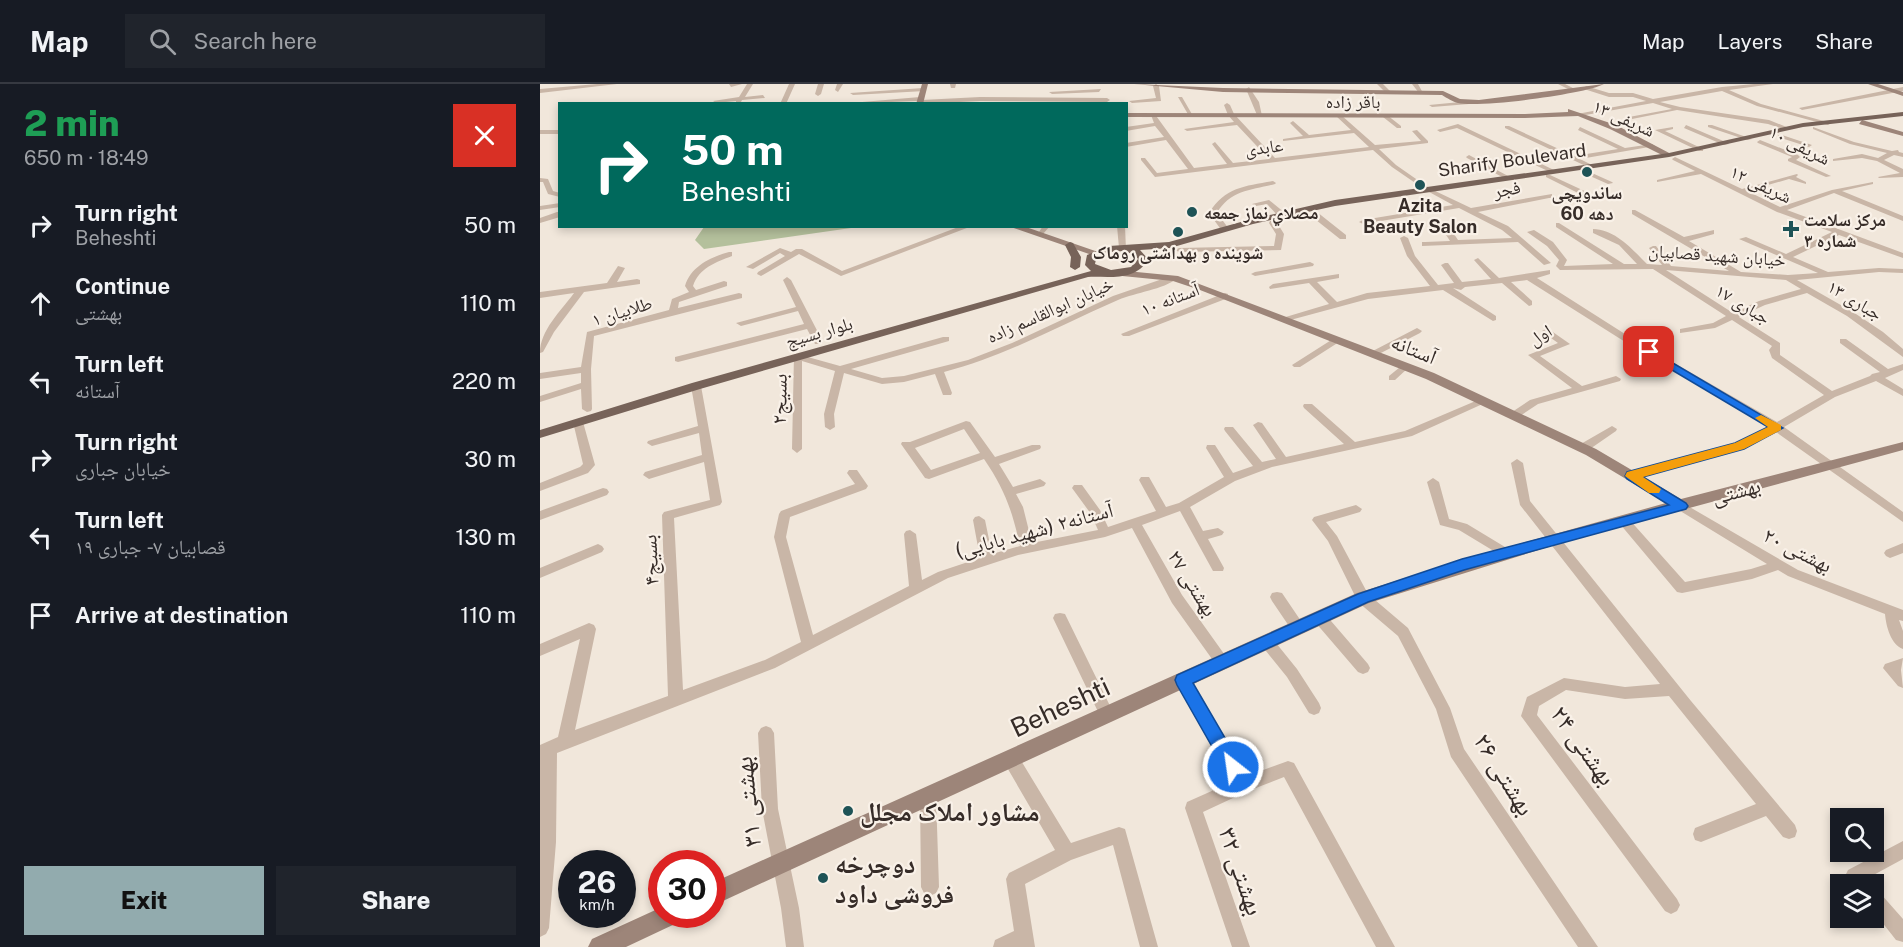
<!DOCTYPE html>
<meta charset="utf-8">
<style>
:root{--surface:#171b24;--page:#20242c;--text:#f1f3f6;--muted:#9ea1a6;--line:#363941;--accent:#92abae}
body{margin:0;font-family:"Public Sans","Noto Naskh Arabic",sans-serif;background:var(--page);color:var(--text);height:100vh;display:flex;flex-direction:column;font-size:22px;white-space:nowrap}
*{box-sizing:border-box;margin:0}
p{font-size:20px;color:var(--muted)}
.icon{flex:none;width:33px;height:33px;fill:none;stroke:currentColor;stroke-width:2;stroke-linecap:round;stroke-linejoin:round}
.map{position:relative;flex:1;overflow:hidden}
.sheet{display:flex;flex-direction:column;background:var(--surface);width:540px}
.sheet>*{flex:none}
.guide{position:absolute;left:18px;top:18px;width:570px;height:126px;border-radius:0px;box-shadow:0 3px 9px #0003;background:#00695c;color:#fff;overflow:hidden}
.tools{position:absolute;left:1290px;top:724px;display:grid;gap:12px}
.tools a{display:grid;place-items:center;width:54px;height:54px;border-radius:0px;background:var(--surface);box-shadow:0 3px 9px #0003;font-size:30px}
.speed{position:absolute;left:18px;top:766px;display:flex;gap:12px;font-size:30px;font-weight:700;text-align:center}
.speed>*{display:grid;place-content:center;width:78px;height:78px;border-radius:50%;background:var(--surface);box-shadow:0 3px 9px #0003;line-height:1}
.speed small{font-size:15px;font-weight:400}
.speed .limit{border:9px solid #d22;background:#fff;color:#111}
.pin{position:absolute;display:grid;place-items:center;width:51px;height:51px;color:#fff;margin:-26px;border-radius:12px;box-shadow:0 3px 9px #0006}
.me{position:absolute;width:66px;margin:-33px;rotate:330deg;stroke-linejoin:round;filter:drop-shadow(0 0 4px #0008)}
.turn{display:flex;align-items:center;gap:21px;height:126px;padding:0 24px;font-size:27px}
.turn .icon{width:78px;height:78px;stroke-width:2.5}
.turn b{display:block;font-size:42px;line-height:51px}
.round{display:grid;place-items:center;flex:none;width:63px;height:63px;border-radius:0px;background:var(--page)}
.head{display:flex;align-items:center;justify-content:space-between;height:102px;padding:0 24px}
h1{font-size:36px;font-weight:800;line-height:45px;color:#1e9e55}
.primary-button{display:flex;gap:12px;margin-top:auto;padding:12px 24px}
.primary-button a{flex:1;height:69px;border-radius:0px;background:var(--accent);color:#111;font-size:24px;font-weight:800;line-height:69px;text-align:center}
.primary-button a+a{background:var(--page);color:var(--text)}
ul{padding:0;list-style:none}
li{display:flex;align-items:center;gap:18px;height:78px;padding:0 24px}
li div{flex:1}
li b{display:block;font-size:22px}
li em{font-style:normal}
header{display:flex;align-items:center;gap:36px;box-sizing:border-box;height:84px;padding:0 30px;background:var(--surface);border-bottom:2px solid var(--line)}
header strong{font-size:28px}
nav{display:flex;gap:33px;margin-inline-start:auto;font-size:21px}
.search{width:420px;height:54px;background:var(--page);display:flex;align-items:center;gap:15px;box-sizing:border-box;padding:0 21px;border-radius:0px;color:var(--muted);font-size:22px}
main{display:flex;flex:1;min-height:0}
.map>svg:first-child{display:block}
</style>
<header>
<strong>Map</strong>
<div class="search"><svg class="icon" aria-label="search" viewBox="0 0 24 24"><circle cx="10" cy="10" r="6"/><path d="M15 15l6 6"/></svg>Search here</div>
<nav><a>Map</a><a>Layers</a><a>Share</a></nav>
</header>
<main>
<section class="sheet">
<div class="head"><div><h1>2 min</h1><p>650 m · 18:49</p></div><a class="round" style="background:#d93025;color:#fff"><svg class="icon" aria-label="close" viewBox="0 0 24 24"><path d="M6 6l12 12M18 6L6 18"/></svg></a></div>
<ul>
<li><svg class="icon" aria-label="right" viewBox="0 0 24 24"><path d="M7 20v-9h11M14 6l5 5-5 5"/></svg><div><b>Turn right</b><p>Beheshti</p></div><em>50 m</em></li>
<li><svg class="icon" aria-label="ahead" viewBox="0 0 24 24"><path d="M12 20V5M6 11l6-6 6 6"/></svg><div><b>Continue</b><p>بهشتی</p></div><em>110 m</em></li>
<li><svg class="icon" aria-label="left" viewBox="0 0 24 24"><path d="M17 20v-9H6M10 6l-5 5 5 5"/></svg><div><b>Turn left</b><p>آستانه</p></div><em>220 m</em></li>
<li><svg class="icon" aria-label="right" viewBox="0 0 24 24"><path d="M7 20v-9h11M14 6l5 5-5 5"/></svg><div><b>Turn right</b><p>خیابان جباری</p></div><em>30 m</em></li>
<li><svg class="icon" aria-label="left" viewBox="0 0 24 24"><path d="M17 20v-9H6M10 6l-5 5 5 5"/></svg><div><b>Turn left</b><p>قصابيان ۷ - جباری ۱۹</p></div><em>130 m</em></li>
<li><svg class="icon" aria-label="arrive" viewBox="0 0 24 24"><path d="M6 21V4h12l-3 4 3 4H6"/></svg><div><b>Arrive at destination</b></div><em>110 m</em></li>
</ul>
<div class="primary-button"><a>Exit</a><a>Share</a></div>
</section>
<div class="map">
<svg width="1363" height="863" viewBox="0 0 1363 863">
<rect width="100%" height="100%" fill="#f1e7db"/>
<path fill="#b4c09c" d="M164,143V142L318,143L164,165L155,156Z"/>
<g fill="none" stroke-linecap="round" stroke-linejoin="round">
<path fill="#c9b6a7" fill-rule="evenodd" d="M57,0H77L0,9V5Z
M189,0H202L191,3Z
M207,0H213L205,13L223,11L225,14L202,16L200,20H196V17L176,19L173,17L199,13Z
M249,0H255L246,20H240Z
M278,0H284L281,10L278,12L275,10Z
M297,0H303L298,8L295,6Z
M410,0H416L415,4H411Z
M616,0L619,2L621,17L592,19L589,17L616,14L613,2Z
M837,0H843L850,7L845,8Z
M872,0H878L883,9H879Z
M1018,0H1025L1037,6L1032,7Z
M1214,0H1233L1189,6L1221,20L1291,39L1288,41L1217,22L1182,7L1120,18L1140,23L1229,36L1249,44L1246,46L1228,40L1137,26L1092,35L1089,33L1132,25L1113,19L1040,32L1037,30L1106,17L1093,13H1069L1044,5L1046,2L1069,9H1093L1113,15L1182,3Z
M709,3L719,18L722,32L717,31L706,5Z
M1363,3V7L1262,26L1259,24Z
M383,4L385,7L313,11L310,9Z
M561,5L559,8L512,10L509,8Z
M380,13L382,16L440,13L567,14L570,16L567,18L440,17L378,20L377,17L299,20Z
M638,13H642L653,32H649Z
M931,17L929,20L892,23L889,21Z
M687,19L690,21L694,30L735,74L829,63L814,49L743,57V55L763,52L750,39L753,37L769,51L811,46L796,32L801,31L835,61L881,57L872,47L877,46L888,57V59L839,65L856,81L889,104L884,105L852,83L833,66L615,93L601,76V74H605L617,89L648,85L626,56L586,63V59L624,53L615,42L586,47V43L614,39L611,31L614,29L654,84L687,80L672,60L675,58L693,79L729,75L697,41L647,47L644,45L694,38L688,31L684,21Z
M843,31H847L861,42V44H857L843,33Z
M918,40L1014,86L1015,87L1010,88L917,44L900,48L897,46Z
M1146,41L1188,59L1189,60L1184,61L1144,44Z
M1168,41H1172L1212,55L1207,56L1168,43Z
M965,42H969L1034,72L1078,65L1038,46L1040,43L1085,64L1112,60L1115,62L1040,75L1052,81V83L1050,84L965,44Z
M1133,43V45L1125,47L1163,65V67H1159L1115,46Z
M1273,43L1314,58L1352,67L1358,66L1359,68L1363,69V73L1354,71L1344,76L1363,85V93L1339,94L1338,93L1360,89L1337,77L1322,74L1293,77V75L1322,70L1338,74L1347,69L1310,60L1273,45Z
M0,46H20V50H0Z
M1238,51H1242L1272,61L1269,63L1238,53Z
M1220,56L1258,71L1260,73L1256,76L1291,92L1286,93L1248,77V75L1252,73L1218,59L1217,58Z
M929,71L968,92L969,93L964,94L927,74L926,73Z
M1135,73L1202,105L1257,90L1258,91L1256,93L1266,98V100L1249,95L1207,107L1240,123L1292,106L1333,98V100L1302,107L1363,132V137L1294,109L1247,126L1363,169V174L1299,151L1253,173L1288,188L1339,184L1363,185V189L1339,188L1257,196L1313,228L1343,248L1363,265V273L1307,232L1267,209L1225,221L1199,233L1240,259V271L1292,307L1330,292L1332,290L1340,288L1300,259V255H1306L1348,285L1363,280V286L1345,294L1363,305V312L1336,297L1295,313L1244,343L1363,428V438L1236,348L1203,364L1092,396L1088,395L1086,392L1088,389L1195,360L1229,343L1090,261L987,196L971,198L992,217V221L989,222L962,199L925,203L921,206L913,204L956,232V236L953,237L903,206L828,215L743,238L739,235L789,220L769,199L730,205L729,203L733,200L799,190V194L777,198L797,218L827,209L890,202L867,172L860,154L864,152L868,154L875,172L898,201L914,199L901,181L905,179H908L922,198L951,195L934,176L938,174L959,194L1010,186V190L997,194L1096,257L1237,338L1284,311L1232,274L1229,266L1232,262L1192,236L1175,244L1140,249V245L1173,239L1186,232L1113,185L1020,186L1016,182L1019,176L1007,162L987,148L994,146L1013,158L1027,176L1024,182L1073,180L1016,143V139H1019L1084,180H1097L1079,161L1053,149V145C1075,145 1093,166 1107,180L1122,181L1109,164L1113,162H1116L1131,182L1189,187L1092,130V126H1095L1144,153L1174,146V150L1149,157L1201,188L1248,191L1278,189L1199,155L1206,153L1246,170L1292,148L1237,128L1161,90L1117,98V96L1155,87L1133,76L1132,75ZM1126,186L1246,196L1261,205L1219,217L1193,229Z
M1043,85L1072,98L1073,99L1068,100L1041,88L1040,87Z
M1006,91H1010L1051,110L1044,112L1006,93Z
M0,94L8,95L13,107L20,109V113L8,110L3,98H0Z
M733,97L736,99L735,100C712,106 690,106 677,129L689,145L688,147H682L669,129C685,103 705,102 733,97Z
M893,106L931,124L1012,110V114H1009L938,128L968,142L1011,179L1004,181L978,158L882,162V158H885L910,157L901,143L905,141H908L918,156L972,154L962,146L919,124L823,140L819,138L823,136L913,121L891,109L889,108Z
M729,116L745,129V133H739L727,120L716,122L712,120Z
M20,119V123L0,126V122Z
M17,128H20V133L0,139V134Z
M771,128H777L806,151V155H800L771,132Z
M730,137H736L744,150L741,166L639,168L635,166L639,164L734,162L736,150L729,139Z
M421,142H432L301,192L259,170L221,192L217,190L218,188L245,172L240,169L213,185L206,183L240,164L251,168L256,165H262L302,187Z
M503,142H510L503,150L499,148Z
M577,142H585L586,166L579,164Z
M189,168H192V172C176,178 159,184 153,202L156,206L184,197L187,198V202L139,218L138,224L199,209L202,210V214L54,252L51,285L52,325L51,327L47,328L42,325L41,305L0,318V312L41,299V289L0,295V289L41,283L47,248L129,226L132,215L149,208L145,202C151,182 171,173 189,168Z
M770,178L774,180L773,182L715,192L711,190L715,188Z
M78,182L85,184L77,198L97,195L100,196V200L44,208L14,248L3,268L0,269C0,246 21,227 34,209L0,214V208L67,199Z
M631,192L638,194C622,206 597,208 578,216C520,241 466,272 404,288L412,309L411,311H403L395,290L364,298L342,300L304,289L294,330L295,343L290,346L285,343L284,330L295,287L262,277V365L257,369L252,365L254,271L257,270L300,282L403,253H409V257L311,285L342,294L364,292L428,276L472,259L573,212Z
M247,193L251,196L283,258L281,260H275L267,245L138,278L135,277V273L264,240L258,227L201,242L196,239L256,223L243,196Z
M685,209L688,210V214L589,252H583L581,250Z
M877,244L882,247L880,249L835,272L832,273L827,270Z
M1007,244L1030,260L1000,272L1042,302L1076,292L1081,295L1080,297L998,320L977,334H969L968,332L969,330L990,316L1032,304L988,271L1018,259L1004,249L1002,247Z
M796,253L799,254V258L760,283H754L752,281Z
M865,279L870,282L868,284L855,296H849V292Z
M156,299L161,302L182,418L180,421L134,434L143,606L225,576L261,558L234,453L239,430L241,427L315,400L307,389L309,386H317L328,402L326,405L250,433L246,453L273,551L369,502L364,450L366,447L370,446L376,450L382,496L398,488L440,474L433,436L435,433L439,432L445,436L452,470L480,462C472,426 465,406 444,375L389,395L385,394L361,360L362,358H370L426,337L430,338L455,373L492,361H500L501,363L500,365L459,380L473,403L500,395L506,399L504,402L476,410L483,423L492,459L558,446L551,430L532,404L534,401H542L560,426L568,443L616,427L599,396L601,393H609L626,423L639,419L684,393L666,364L667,361H675L693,389L713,382L685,347L684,345L685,343H693L722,378L736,375L713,341L718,338L722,339L746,373L804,360L764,324L763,322L764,320H772L815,358L865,347L938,316L942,315L947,318L872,352L732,383L695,397L650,423L663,447L678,444L684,448L682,451L668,455L684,484L683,487H673L640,427L602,441L642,511L687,574L689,578L687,582L682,584L677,582L632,519L592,444L565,453L478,471L408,494L235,584L17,669L16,758L9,844L6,850L0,853V661L18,653L40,555L0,572V560L49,539L54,541L56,545L35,646L128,612L122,431L124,428L170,416L164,378L109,395L103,391L105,388L162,371L159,349L112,362L107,359L108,357L158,342L151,302ZM424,345L440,369L391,386L375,364Z
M38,335L43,338L55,381L48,389L0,407V399L40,383L43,380L33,338Z
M1072,342L1077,345L1076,347L1047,367H1039L1038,364L1039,361Z
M977,375L983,379L990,417L1151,617L1255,741L1257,747L1255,753L1249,755L1243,753L1226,732L1161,758L1155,756L1153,750L1155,744L1216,720L1129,612L1085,615L1026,606L999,622L997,631L1137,815L1140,821L1137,827L1131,830L1125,827L981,632L987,613L1024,594L1085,603L1120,600L980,421L971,379Z
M893,394L899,398L909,435L927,440L970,466L972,469L970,472H962L919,446L900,441L887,398Z
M63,404L67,405L69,408L67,411L0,436V427Z
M1141,418L1258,486L1363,526V537L1359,536L1363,547V565C1351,561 1346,542 1345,530L1248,492L1238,486L1212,495L1142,509L1137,508L1080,440L1078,437L1080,434H1088L1145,498L1211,485L1227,480L1137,425L1135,422L1137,419Z
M816,421L822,425L820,428L786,438L797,452L828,510L868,544L910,624L924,665L1058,863H1038L911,673L896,625L858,552L818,518L788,457L772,436L774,433Z
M1363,459V469L1350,474L1346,472L1344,469L1346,466Z
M58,460L62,462L64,465L62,468L0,494V484Z
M737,508L742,509L763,540L765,544L763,548L758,550L753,548L732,517L730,513L732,509Z
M520,529L525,530L572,626L575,631L572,636L567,638L562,636L513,534L515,530Z
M780,529L785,530L828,580L830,584L828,588L823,590L818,588L775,538L773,534L775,530Z
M727,552L732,554L757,585L779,619L781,624L779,629L774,631L769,629L747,593L722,562L720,558L722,554Z
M1363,574L1361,586L1363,604L1358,602L1343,584L1345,580Z
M643,590L648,592L707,692L748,677L754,679L855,863H836L744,693L708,707L663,728L710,863H692L645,724L647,718L692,698L636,596L638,592Z
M226,642L231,644L234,649L238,725L259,824L264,863H246L241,824L222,725L218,649L221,644Z
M471,668L477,670L531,759L579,743L585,745L618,863H600L573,761L531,776L485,800L495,863H453L455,856L474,847L466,795L469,789L515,766L465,680L463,675L465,670Z
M388,704L394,706L396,712L399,803L396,809L390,812L384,809L381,803L380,712L382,706Z
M1363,757V775L1328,794L1331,801H1310L1305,792L1308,786Z
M1334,806L1340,809L1363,835V858L1356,856L1334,828Z"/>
<path fill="#9d8579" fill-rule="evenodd" d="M382,0H388L383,20H376Z
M594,0L683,4L903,7L920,15L939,16L1064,0C1046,10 939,24 918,19C913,18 907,14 902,11L683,8Z
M1328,0H1338L1363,8V12Z
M1028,25L1076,41L1133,71L1126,73L1070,45L1038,32L985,34L586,33V29L985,30L1028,28Z
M1322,36L1363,48V52L1319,40Z
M468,142H483L561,169L552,171Z
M576,186L638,192L894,289L1056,365L1141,415L1363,358V366L1024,458L829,519L172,822V799L817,509L957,466L1126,419L1046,371L886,295L660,206L633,197L572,191V187Z
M122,823V831H140L137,839L86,863H48L52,855Z"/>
<path fill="#776359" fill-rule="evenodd" d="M1363,28V32L1263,43L1129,73L795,122L713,140L630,164L600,166L608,175C596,198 569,192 548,193L160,305L0,354V346L152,299L551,187L545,181L547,171L569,162L629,158L708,136L795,116L1129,69L1263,39ZM584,167L595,171L598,175L591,183L571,186L555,180L556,175L571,168Z
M530,158L533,159L541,173L540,183L535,186L530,183L531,173L525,161Z"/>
</g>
<path fill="#1a73e8" stroke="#114b97" stroke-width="1.5" d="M1109,265L1243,344L1204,365L1103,393L1146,419L1148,422L1146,425L924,486L828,518L653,599L702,683L699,689L693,692L687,689L637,601L635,596L637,591L818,510L922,475L1129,421L1087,395L1085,392L1087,388L1195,359L1228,343L1105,270V266Z"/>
<path fill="#f59e0b" d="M1221,331L1241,341V346L1204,365L1103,393L1121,405L1119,409H1109L1085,392L1087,388L1195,359L1228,343L1215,334Z"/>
<g fill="#1e5356" stroke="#f9f1e8" stroke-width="2">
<circle cx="1047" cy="88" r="6"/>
<circle cx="880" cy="101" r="6"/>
<circle cx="652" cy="128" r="6"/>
<path d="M1248 136h6v6h6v6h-6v6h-6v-6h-6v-6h6z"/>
<circle cx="638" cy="148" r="6"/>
<circle cx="308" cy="727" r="6"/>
<circle cx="283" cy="794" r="6"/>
</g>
<g text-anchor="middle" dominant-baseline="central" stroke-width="4.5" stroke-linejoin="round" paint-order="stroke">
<g font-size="18" fill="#362c28" stroke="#f9f1e8">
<text x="813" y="17">باقر زاده</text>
<text transform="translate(1084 34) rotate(24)">شریفی ۱۳</text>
<text transform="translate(1260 61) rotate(27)">شریفی ۱۰</text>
<text transform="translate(724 63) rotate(-7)">عابدی</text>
<text transform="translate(972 76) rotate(-8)">Sharify Boulevard</text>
<text transform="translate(1221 100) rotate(25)">شریفی ۱۲</text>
<text transform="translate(967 105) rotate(-11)">فجر</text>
<text transform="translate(1177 171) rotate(4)">خیابان شهید قصابیان</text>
<text transform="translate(630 215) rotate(-21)">آستانه ۱۰</text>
<text transform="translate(1315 216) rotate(31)">جباری ۱۳</text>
<text transform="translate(1203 220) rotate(31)">جباری ۱۷</text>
<text transform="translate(510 226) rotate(-24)">خیابان ابوالقاسم زاده</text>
<text transform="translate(82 227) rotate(-17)">طلابیان ۱</text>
<text transform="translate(279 248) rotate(-16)">بلوار بسیج</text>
<text transform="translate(1000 251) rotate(-32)">اول</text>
</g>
<g font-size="18" font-weight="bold" fill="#362c28" stroke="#f9f1e8">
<text x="1047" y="108">ساندویچی<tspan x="1047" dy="21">دهه 60</tspan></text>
<text x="880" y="121">Azita<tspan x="880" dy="21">Beauty Salon</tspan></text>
<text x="664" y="128" text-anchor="start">مصلاي نماز جمعه</text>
<text x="1264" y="135" text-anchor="start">مرکز سلامت<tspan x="1264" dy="21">شماره ۳</tspan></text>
<text x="638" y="168">شوینده و بهداشتی روماک</text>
</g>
<g font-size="21" fill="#362c28" stroke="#f9f1e8">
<text transform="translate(874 265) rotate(22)">آستانه</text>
<text transform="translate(239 315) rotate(-89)">بسیج۲</text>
<text transform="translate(1196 407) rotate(-15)">بهشتی</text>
<text transform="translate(494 446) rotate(-15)">آستانه۲ (شهید بابایی)</text>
<text transform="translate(1258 466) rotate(27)">بهشتی ۲۰</text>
<text transform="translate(110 476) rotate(-93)">بسیج۴</text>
<text transform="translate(653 499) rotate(58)">بهشتی ۲۷</text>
</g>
<g font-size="26" fill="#362c28" stroke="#f9f1e8">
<text transform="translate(520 623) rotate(-25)">Beheshti</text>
<text transform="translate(1044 661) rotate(54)">بهشتی ۲۴</text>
<text transform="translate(965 690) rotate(58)">بهشتی ۲۶</text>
<text transform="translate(207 718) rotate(-96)">بهشتی ۳۱</text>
<text transform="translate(702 787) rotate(71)">بهشتی ۳۲</text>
</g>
<g font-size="26" font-weight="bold" fill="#362c28" stroke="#f9f1e8" text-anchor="start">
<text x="320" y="727">مشاور املاک مجلل</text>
<text x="295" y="779">دوچرخه<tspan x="295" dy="30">فروشی داود</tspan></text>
</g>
</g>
</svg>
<div class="tools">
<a><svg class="icon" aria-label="search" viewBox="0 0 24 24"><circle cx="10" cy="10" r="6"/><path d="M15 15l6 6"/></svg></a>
<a><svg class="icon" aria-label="layers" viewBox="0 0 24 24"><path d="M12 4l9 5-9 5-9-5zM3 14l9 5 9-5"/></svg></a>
</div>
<div class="speed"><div>26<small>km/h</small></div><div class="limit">30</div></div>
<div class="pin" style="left:1109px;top:268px;background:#d93025"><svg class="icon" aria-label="arrive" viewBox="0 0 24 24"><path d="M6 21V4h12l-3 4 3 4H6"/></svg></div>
<svg class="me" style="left:693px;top:683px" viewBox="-20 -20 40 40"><circle r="17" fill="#1a73e8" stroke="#fff" stroke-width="3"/><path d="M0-11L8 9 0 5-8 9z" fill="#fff"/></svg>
<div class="guide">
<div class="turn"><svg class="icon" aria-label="right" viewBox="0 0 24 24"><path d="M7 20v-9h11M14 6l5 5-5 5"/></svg><div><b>50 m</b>Beheshti</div></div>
</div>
</div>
</main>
